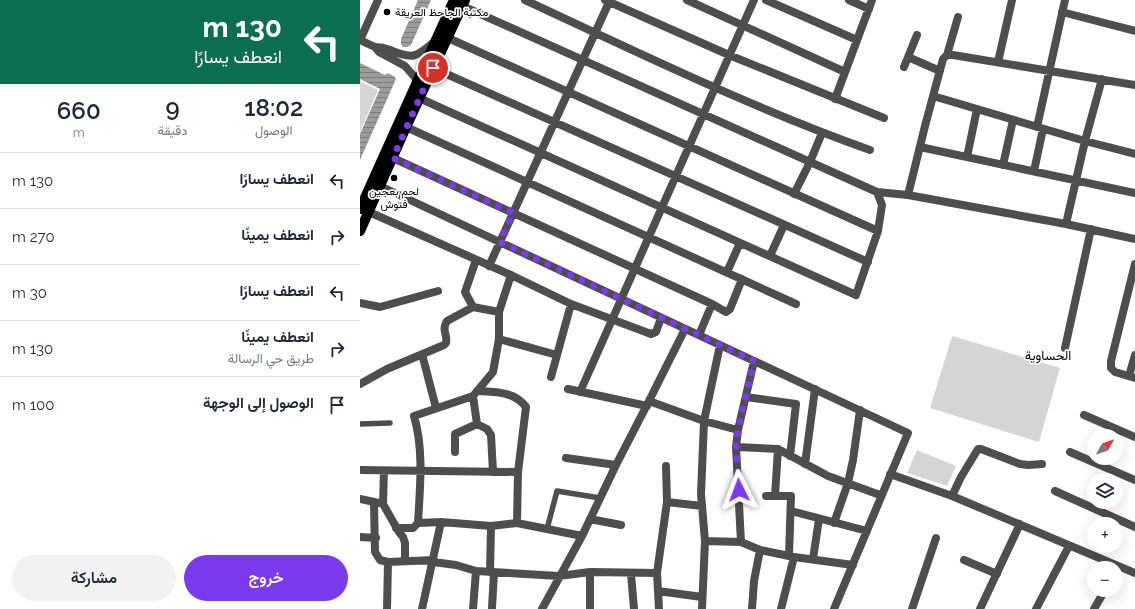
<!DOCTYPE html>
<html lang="ar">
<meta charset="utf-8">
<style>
:root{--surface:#fff;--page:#f2f2f3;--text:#1f2937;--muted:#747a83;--line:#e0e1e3;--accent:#7c3aed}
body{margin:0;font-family:Raleway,Vazirmatn,sans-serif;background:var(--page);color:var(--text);direction:rtl;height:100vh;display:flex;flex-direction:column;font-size:15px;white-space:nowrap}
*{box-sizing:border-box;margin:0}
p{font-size:13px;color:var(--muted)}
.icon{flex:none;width:22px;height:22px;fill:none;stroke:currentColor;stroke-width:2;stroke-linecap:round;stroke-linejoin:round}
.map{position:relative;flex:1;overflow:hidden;direction:ltr}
.side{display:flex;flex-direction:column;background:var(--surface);width:360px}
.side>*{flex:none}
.banner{background:#0b6e4f;color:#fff;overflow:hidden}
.needle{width:26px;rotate:50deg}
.controls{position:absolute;left:727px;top:429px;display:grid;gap:8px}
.controls a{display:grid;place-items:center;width:36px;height:36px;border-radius:50%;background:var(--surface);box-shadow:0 4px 16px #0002;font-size:20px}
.pin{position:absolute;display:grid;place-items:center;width:34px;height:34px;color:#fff;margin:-17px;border:2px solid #fff;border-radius:50%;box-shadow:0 1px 4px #0007}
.me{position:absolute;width:44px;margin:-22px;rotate:357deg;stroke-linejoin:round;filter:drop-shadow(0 0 3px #0008)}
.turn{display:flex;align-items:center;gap:14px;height:84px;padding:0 12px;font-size:18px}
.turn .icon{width:52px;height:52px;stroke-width:2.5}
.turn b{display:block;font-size:28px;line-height:34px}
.eta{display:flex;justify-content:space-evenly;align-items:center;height:68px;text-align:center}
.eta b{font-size:24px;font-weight:600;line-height:28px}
.button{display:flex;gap:8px;margin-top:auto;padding:8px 12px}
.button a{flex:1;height:46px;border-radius:24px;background:var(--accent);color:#fff;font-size:16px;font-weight:600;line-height:46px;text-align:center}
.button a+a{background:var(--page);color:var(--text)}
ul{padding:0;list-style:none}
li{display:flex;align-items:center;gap:12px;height:56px;padding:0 12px;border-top:1px solid var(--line)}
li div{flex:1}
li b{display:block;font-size:15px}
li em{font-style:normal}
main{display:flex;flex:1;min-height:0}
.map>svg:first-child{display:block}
</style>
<main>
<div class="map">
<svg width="775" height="609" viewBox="0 0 775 609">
<defs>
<pattern id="water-rules" width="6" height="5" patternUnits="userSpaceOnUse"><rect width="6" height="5" fill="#9c9c9c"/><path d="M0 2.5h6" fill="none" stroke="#7d7d7d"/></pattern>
</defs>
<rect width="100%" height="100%" fill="#fff"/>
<path fill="#d5d5d5" d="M0,81L18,90L0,132Z
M592,336L700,368L679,442L570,408Z
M557,450L596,466L587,486L547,473Z"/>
<path fill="url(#water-rules)" d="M58,0H71L51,45L47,47H43L41,44V39Z
M0,63L25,75L28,73L35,77L36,79L0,160V134L20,89L0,79Z"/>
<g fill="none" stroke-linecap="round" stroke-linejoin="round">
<defs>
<path id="primary" d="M0,209L94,0
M0,231L46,127L105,0"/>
</defs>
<use href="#primary" stroke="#dbdbdb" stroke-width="11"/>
<path stroke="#4e4e4e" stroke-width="5.5" d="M0,424L30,423
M187,529L197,491L240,498"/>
<path stroke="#4e4e4e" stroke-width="8" d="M165,0C279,53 392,108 510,150
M245,0L369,55L524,118
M327,0L485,72
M406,0L497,40
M489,0L509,9
M98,4L517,192L548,195L706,224L775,239
M702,12L775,31
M88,38L518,231
M587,55H593L775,85
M548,57L580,71
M638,62L652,0
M544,67L557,35
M73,68L508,262
M573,96L725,141L775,154
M59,98L496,295L518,231L522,205L517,192
M475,99L512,0
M46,127L436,304
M677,127L705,0
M560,147L775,193
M607,157L617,109
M33,158L352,304L366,312L370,309L382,279
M643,165L653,120
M674,171L683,129
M20,186L548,433L474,609
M434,194L450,162L462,133
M548,195L565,126L583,59L587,55L598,17
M9,212L151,275L211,304L291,334L296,332L301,318
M706,224L725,141L742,79
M410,256L424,225
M775,264L751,361V368L755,372L775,378
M129,266L250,0
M367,272L380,243
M0,303L20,307L78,291
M113,307L105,292L116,260
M339,335L352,304
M139,339L197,355
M705,348L731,229
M62,354L76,408
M769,376L775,355
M191,377L211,304
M0,384L27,369L84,345L86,343C88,334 81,331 87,321L113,307L139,312
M208,389L287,406
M117,391C135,392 154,391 166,407L158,472
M220,392L394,0
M113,396L117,424
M386,397L436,404L430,456
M289,401L344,421L378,430
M724,415L775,437
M117,424L127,429L131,435L133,472
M376,447L418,449L468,476L520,495
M95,452V434L117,424
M710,452L775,480
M206,458L256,465
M445,464L455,389
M0,470L158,472L157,523
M24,471L23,504L39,532L43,537L45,543V561
M530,474L592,496L775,573
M695,491L775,527
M406,496H431L429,556
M415,496L418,449
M592,496L601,477L618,449H621L660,464L668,465L682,464
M0,499L19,503
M14,502L15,552L20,560L28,562L74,560
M307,502L342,506
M431,511L507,531
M230,519L261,525
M58,523L81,522L131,526L157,523L222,536
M474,523L488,483L493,460L500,410
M36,528H53L58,523C60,487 64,450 54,416L113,396L133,372L139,339V312L151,275
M0,537L16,538
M345,541L381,542L400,550L434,557L493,565
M381,542L376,447L378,430L394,361
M453,559L459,519
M604,560L637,574
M73,562L96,565L116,571L199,576L230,572L297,573
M130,572L131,526
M271,574L274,609
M298,591L342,597
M132,608L134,572
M27,609L28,562
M62,609L81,522
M113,609L116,571
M182,609L222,536L256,465L289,401L325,329
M230,609V572
M299,609L297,573L307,502L306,466
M342,609L345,541L341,494L344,421L360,345
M392,609L394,581L400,550
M421,609L434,557
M552,609L576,538
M620,609L660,524
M676,609L709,546
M734,609L745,590"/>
<path stroke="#4e4e4e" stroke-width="8" d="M0,40L15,47L19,52L45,66L58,81
M0,40L18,0
M15,47C21,47 25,48 30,50C53,60 57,57 75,41"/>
<use href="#primary" stroke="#000" stroke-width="10"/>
</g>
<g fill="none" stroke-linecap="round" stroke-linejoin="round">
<path stroke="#7c3aed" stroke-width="7" stroke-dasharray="0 12.6" d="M73,68L33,158L153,213L140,242L394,361L378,430L376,447L379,490"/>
</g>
<g fill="#000" stroke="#fff" stroke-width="1.5">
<circle cx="27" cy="12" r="4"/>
<circle cx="34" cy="178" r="4"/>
</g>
<g text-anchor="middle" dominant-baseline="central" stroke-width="3.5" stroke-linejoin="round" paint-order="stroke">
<g font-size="11" fill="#000" stroke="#fff" text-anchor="start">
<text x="35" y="12">مكتبة الجاحظ العريقة</text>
<text x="34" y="191" text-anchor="middle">لحم بعجين<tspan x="34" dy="13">فتوش</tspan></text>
</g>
<g font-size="13" fill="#000" stroke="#fff">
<text x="688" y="355">الحساوية</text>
</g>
</g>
</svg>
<div class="controls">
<a><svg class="needle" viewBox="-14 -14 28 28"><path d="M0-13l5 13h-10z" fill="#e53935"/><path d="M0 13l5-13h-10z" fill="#747a83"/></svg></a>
<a><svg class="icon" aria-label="layers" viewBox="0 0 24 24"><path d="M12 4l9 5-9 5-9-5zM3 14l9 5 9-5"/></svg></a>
<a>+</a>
<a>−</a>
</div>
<div class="pin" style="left:73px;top:68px;background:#d93025"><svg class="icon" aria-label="arrive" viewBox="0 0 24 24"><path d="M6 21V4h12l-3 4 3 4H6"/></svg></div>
<svg class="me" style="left:379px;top:490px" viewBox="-20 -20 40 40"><path d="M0-17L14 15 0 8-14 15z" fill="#7c3aed" stroke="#fff" stroke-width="4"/></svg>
</div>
<section class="side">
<div class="banner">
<div class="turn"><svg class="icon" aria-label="left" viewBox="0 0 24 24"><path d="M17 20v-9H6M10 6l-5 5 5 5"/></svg><div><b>130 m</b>انعطف يسارًا</div></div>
</div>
<div class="eta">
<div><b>18:02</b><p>الوصول</p></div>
<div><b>9</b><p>دقيقة</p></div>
<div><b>660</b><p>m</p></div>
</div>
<ul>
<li><svg class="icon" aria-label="left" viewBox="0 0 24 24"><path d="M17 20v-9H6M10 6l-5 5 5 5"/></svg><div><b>انعطف يسارًا</b></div><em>130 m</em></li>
<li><svg class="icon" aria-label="right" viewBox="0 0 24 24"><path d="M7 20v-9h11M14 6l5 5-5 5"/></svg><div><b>انعطف يمينًا</b></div><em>270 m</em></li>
<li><svg class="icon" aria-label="left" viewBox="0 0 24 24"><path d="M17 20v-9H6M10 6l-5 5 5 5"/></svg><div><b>انعطف يسارًا</b></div><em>30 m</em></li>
<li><svg class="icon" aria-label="right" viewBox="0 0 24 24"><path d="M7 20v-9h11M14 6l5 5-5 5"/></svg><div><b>انعطف يمينًا</b><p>طريق حي الرسالة</p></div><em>130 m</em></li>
<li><svg class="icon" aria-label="arrive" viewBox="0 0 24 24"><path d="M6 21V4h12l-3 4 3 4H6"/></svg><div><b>الوصول إلى الوجهة</b></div><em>100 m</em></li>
</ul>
<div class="button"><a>خروج</a><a>مشاركة</a></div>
</section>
</main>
